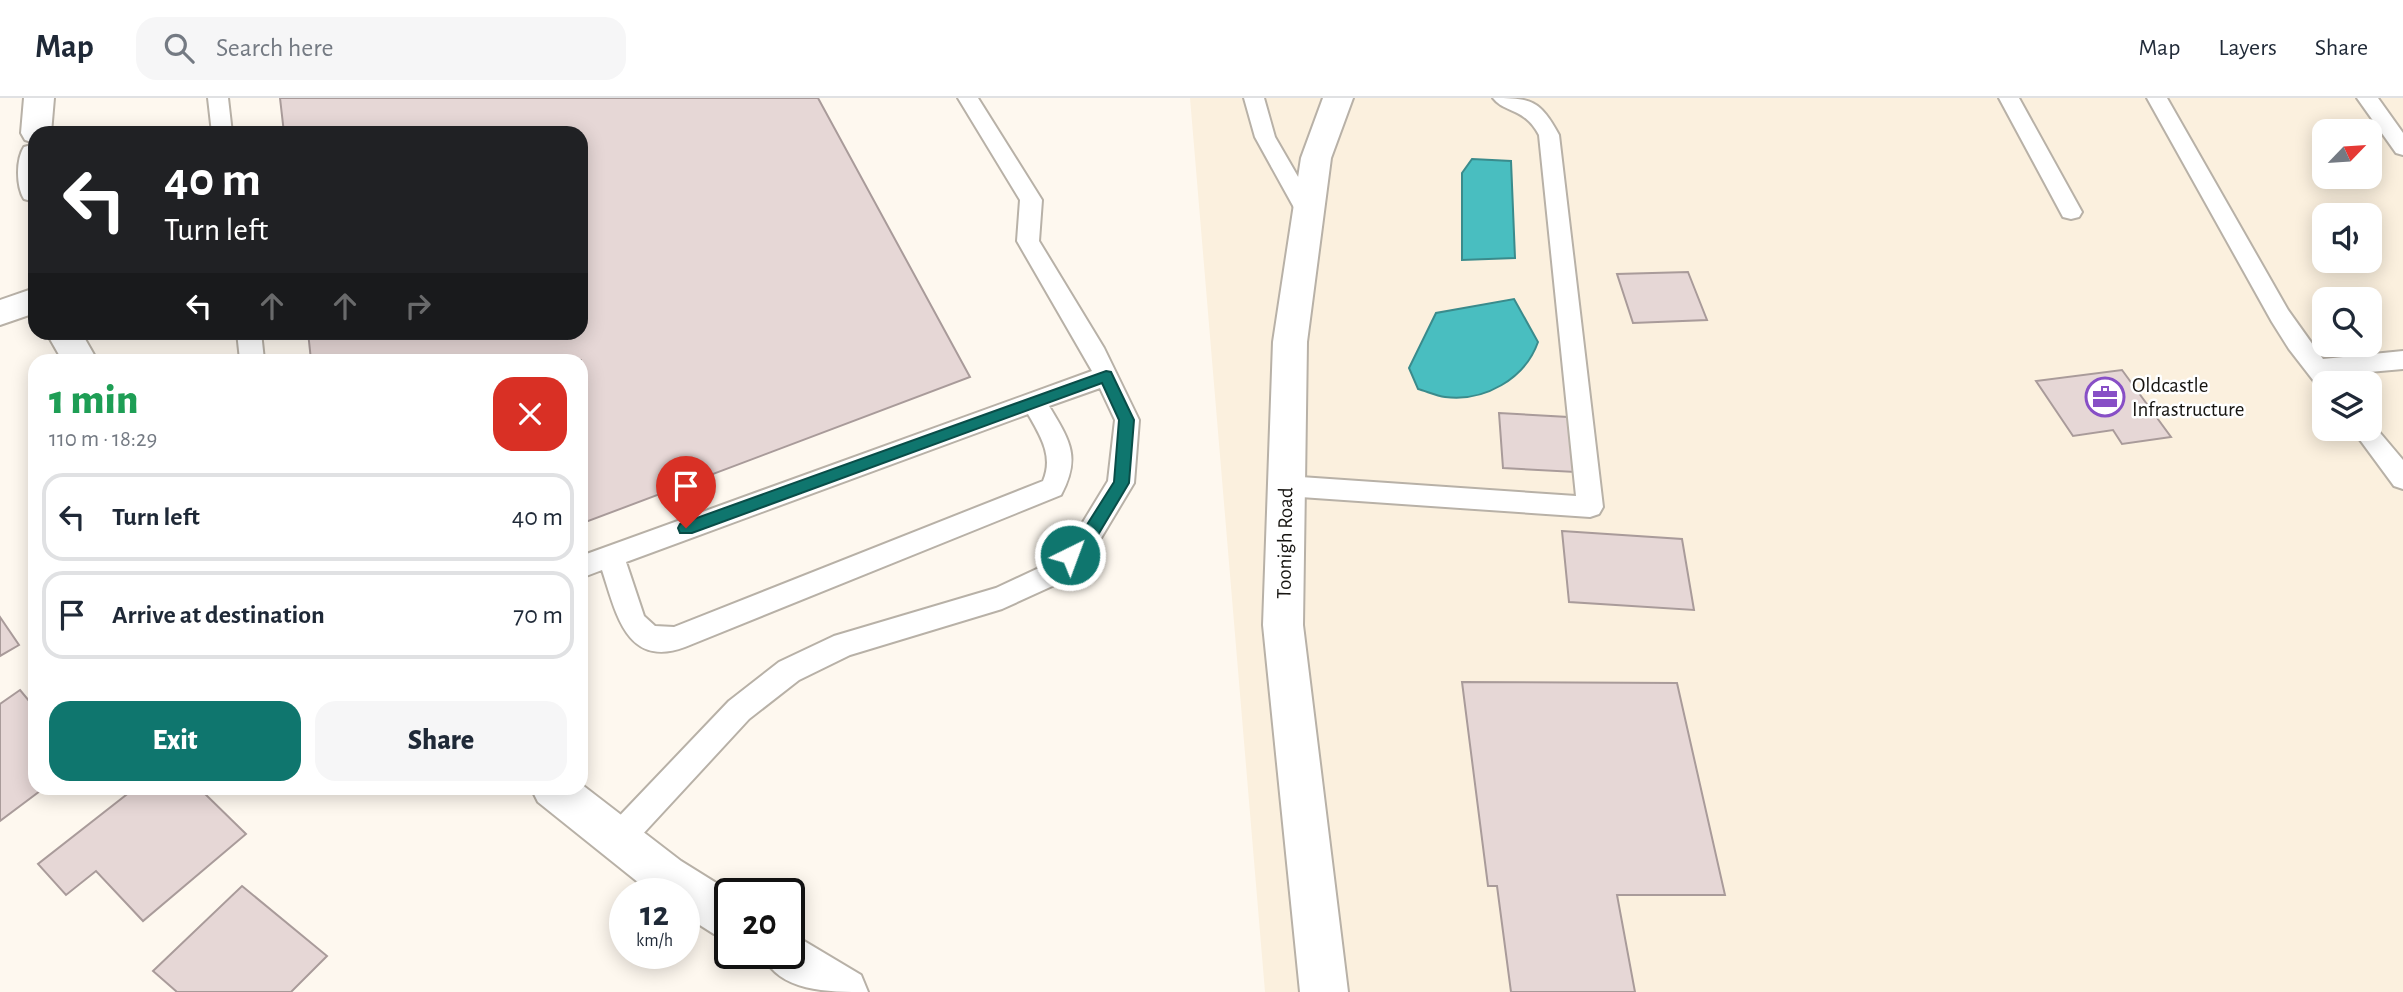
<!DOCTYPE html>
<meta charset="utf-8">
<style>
:root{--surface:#fff;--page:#f6f6f7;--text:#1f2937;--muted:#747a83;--line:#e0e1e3;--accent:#0f766e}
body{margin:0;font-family:"Alegreya Sans",sans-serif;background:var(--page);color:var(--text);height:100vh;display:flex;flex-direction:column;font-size:26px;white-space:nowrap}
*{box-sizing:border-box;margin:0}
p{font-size:23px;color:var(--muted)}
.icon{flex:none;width:38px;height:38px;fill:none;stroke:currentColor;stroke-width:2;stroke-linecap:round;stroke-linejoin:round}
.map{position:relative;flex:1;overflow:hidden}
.panel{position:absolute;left:28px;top:256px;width:560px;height:441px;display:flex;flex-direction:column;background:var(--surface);border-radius:21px;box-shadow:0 4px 18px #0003}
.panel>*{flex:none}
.banner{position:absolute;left:28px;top:28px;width:560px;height:214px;border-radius:21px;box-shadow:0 4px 18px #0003;background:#202124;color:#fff;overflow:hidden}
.needle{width:46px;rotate:65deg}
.buttons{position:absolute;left:2312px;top:21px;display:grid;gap:14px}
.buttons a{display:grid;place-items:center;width:70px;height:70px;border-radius:14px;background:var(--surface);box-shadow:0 4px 18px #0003;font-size:35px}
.speed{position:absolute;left:609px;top:780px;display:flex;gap:14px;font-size:35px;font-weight:700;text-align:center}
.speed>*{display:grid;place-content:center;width:91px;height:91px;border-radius:50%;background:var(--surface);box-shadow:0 4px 18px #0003;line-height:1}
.speed small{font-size:18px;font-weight:400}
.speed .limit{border:4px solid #111;border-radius:10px;background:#fff;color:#111}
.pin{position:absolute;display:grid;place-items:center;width:60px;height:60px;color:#fff;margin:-72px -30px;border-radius:50% 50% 50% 0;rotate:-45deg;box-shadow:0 0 7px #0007}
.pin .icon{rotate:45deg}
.me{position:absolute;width:77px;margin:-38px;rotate:42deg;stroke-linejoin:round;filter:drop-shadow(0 0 5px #0008)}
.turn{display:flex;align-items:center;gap:24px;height:147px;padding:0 21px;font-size:32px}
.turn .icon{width:91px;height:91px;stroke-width:2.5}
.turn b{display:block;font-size:49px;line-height:60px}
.lanes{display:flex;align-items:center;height:66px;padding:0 21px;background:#0003;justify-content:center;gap:35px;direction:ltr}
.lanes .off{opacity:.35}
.round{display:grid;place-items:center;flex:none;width:74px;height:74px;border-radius:21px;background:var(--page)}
.headline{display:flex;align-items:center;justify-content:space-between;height:119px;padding:0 21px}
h1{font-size:42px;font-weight:800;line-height:52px;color:#1e9e55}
.action{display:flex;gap:14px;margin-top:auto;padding:14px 21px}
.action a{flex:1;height:80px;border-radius:21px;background:var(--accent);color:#fff;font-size:28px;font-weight:800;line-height:80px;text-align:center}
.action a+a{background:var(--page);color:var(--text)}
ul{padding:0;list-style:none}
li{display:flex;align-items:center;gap:21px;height:88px;margin:0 14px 10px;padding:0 7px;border:4px solid var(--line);border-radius:21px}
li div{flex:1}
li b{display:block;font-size:26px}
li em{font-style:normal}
header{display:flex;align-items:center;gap:42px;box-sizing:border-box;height:98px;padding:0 35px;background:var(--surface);border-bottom:2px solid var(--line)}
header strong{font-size:33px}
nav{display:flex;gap:38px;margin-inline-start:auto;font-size:24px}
.search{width:490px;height:63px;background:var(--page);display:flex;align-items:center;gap:18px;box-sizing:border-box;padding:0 24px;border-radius:21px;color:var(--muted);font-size:26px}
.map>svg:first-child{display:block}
</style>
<header>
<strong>Map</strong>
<div class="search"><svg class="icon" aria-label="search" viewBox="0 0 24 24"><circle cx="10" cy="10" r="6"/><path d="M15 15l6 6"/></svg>Search here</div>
<nav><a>Map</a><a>Layers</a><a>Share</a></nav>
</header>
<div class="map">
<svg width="2403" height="894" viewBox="0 0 2403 894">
<rect width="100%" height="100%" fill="#fef8ef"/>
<path fill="#fbf0de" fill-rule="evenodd" d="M1190,0H2403V894H1265ZM2324,33H2370V79H2324ZM2324,117H2370V163H2324ZM2324,201H2370V247H2324ZM2324,285H2370V331H2324Z"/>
<path fill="#49bec0" stroke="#3a8b8c" stroke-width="2" d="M1472,61L1511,63L1515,160L1462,162V75Z
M1514,201L1538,244C1525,281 1484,304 1445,299C1436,298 1426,293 1418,291L1409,270L1436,215Z"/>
<path fill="#e6d7d6" stroke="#a99b9a" stroke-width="2" d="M280,0H818L970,279L583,425L581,424V262H311L308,234H581V35H284Z
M1688,174L1707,222L1633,225L1617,176Z
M2122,272L2171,339L2122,346L2113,332L2073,338L2036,283Z
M1499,315L1568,319L1575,374L1503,370Z
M1562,433L1682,441L1694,512L1569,504Z
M0,519L19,547L0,558Z
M1462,584L1677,585L1725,797H1617L1635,894H1511L1497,788H1488Z
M20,592L35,610V690H44L0,723V606Z
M135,690H199L246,736L143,823L96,773L66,797L38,766Z
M242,788L327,858L291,894H177L153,873Z"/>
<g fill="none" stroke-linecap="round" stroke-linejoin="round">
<defs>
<path id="lane" d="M208,0H228L232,35H212Z
M958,0H978L1042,102L1039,143L1104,250L1139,322L1134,385L1098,445L1059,485L1002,511L850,557L799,582L749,621L629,751L618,755L607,751L603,741L607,731L729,603L779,564L834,538L996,490L1041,469L1080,429L1108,383L1115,322L1100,290L1049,308C1070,343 1081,359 1061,397L685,549C626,571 616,514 602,472L581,480V458L1092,273L1017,143L1020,102ZM1028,316C1040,337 1054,358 1043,383L674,529L655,528L644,518L626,464Z
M1244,0H1264L1275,39L1319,115L1316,120L1308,123L1300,120L1297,115L1255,39Z
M1493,0C1531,0 1540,2 1559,37L1603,409L1599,416L1590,419L1286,398L1277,395L1273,388L1277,381L1286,378L1576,398L1539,37C1524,9 1504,15 1493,0Z
M1999,0H2019L2082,114L2079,119L2071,121L2063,119Z
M2147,0H2167L2288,212L2323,261L2403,253V271L2336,277L2341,285H2324V293L2320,291L2289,251L2272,224Z
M2357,0H2378L2403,35V57L2396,55Z
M237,234H261L264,262H240Z
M2370,323L2403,362V391L2394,388L2352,331H2370Z"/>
<path id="street" d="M1323,0H1353L1331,60L1307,244L1303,527L1348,894H1300L1263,527L1273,244L1301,60Z
M35,190V215L0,227V202Z"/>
<path id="secondary" d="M24,0H54L51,35H35V45L25,42L21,35Z
M35,46V104L24,101C16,88 16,61 24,49Z
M46,234H81L97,262H62Z
M581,686L681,763L734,796H730V843L714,836L684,817V796H653L649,793L538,704L531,690H581Z
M789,834L861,877L868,894C827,894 779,894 762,856H789Z"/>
</defs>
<use href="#lane" stroke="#b8b1a7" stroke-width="4"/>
<use href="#street" stroke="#b8b1a7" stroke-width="4"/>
<use href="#secondary" stroke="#b8b1a7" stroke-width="4"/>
<use href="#lane" fill="#fff" fill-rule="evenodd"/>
<use href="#street" fill="#fff" fill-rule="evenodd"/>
<use href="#secondary" fill="#fff" fill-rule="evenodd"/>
</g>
<path fill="#0f766e" stroke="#0a4d48" stroke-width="2" d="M1106,273L1111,274L1134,322L1129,385L1095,442L1075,462H1064L1062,457L1083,433L1114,384L1119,322L1102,285L692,435H680L678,430L680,426Z"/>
<defs>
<symbol id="office-ring" viewBox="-11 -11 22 22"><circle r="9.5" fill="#fff" stroke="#874fc6" stroke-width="1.5"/><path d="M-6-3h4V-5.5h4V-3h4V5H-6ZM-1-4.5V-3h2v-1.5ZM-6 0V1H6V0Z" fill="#874fc6"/></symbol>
</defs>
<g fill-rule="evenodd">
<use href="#office-ring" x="2083" y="277" width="44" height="44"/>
</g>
<g text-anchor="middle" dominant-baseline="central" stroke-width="5" stroke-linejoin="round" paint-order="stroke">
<g font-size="21" fill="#171511" stroke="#fff" text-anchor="start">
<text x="2132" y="287">Oldcastle<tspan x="2132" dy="24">Infrastructure</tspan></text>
</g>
<g font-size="21" fill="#171511" stroke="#fff">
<text transform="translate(1285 445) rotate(-89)">Toonigh Road</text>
</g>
</g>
</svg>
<div class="buttons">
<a><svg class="needle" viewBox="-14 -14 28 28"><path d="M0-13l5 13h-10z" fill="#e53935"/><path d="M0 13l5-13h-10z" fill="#747a83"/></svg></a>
<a><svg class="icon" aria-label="sound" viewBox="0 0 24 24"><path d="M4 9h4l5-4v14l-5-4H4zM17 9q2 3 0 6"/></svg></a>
<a><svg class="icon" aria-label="search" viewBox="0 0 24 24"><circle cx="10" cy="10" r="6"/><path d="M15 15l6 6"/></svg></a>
<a><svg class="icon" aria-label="layers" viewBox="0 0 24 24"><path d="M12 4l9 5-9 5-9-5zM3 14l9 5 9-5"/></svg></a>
</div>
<div class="speed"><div>12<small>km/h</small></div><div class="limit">20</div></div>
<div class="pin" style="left:686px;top:430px;background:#d93025"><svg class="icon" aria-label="arrive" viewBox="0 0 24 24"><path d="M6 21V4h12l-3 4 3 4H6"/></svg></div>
<svg class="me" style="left:1070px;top:457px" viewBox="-20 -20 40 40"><circle r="17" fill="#0f766e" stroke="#fff" stroke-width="3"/><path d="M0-11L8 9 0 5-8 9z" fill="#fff"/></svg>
<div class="banner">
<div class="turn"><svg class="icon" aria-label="left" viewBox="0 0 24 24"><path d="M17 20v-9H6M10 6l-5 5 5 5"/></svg><div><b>40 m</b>Turn left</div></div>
<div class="lanes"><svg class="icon" aria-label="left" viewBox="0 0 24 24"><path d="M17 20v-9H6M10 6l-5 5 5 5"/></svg><svg class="icon off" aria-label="ahead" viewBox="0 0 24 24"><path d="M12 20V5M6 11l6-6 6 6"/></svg><svg class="icon off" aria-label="ahead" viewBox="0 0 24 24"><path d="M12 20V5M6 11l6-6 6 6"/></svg><svg class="icon off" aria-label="right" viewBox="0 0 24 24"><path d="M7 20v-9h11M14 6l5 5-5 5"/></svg></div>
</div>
<section class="panel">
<div class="headline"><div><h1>1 min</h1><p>110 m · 18:29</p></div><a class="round" style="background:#d93025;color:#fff"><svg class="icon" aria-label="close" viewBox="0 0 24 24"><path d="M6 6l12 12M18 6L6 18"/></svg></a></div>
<ul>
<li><svg class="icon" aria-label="left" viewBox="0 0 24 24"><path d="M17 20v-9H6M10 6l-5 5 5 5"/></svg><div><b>Turn left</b></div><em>40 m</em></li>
<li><svg class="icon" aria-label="arrive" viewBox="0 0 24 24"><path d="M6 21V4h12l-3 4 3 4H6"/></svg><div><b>Arrive at destination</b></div><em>70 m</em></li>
</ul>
<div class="action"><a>Exit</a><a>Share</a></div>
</section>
</div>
